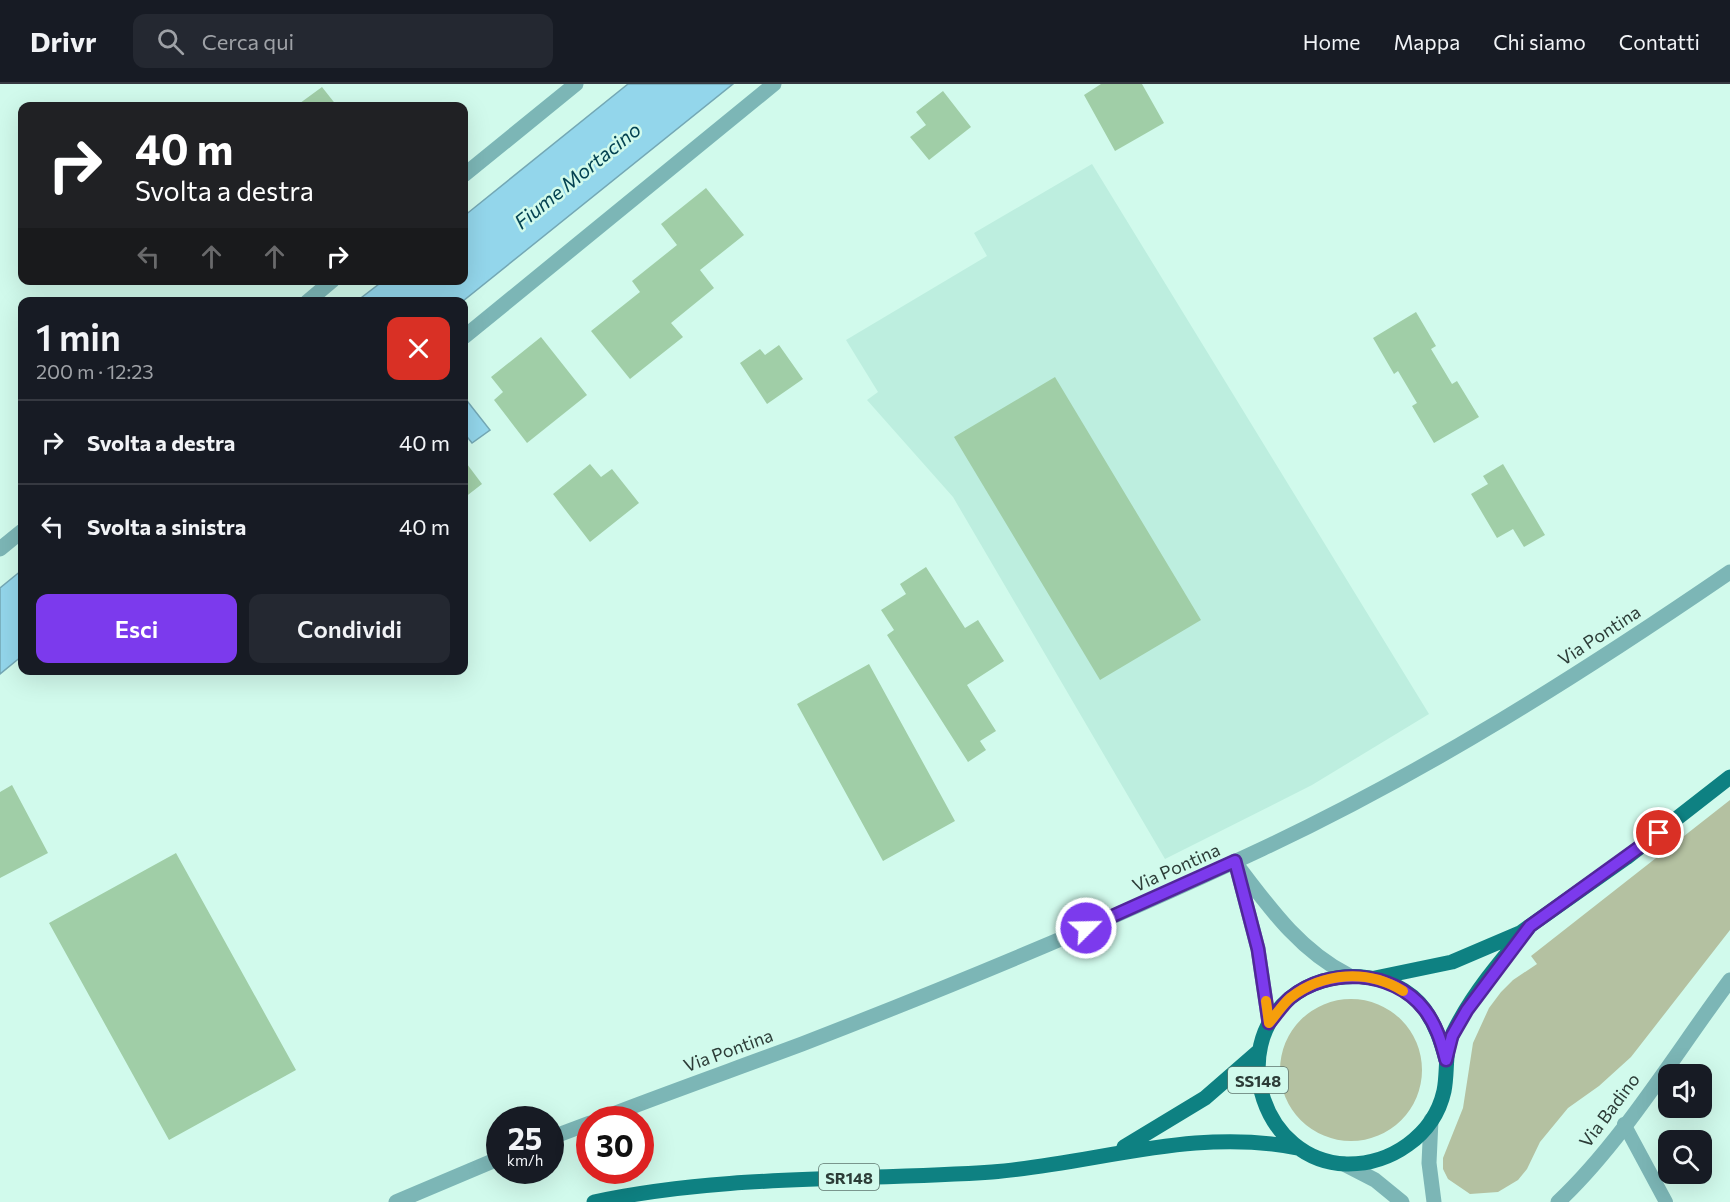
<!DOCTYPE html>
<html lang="it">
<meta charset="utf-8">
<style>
:root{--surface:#171b24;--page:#242831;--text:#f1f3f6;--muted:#9ea1a6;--line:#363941;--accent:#7c3aed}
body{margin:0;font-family:Commissioner,sans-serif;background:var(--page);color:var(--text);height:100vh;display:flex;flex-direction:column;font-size:22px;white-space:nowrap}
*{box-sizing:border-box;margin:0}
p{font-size:20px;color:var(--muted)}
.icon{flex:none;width:33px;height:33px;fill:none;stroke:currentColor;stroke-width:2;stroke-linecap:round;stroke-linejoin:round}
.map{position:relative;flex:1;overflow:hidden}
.drawer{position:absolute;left:18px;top:213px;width:450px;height:378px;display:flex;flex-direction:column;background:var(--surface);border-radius:12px;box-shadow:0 6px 24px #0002}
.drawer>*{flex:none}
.hud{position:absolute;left:18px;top:18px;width:450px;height:183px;border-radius:12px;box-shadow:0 6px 24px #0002;background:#202124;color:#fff;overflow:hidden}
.tools{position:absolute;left:1658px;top:980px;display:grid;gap:12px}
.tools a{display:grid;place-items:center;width:54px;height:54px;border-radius:12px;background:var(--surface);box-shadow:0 6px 24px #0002;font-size:30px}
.speed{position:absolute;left:486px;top:1022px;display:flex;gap:12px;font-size:30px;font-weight:700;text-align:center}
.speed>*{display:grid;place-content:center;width:78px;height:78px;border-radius:50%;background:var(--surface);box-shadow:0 6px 24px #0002;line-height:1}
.speed small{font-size:15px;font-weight:400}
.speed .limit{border:9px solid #d22;background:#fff;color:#111}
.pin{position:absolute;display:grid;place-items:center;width:51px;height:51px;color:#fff;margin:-26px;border:3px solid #fff;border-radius:50%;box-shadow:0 2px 6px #0007}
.me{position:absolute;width:66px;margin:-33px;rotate:67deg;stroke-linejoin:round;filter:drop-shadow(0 0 4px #0008)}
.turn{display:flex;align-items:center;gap:21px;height:126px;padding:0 18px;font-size:27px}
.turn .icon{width:78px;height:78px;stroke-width:2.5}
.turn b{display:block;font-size:42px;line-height:51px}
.lanes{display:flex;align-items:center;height:57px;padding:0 18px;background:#0003;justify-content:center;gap:30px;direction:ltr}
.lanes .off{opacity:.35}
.round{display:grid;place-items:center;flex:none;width:63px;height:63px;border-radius:12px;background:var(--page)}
.headline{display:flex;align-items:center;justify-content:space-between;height:102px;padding:0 18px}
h1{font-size:36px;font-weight:600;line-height:45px}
.button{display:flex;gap:12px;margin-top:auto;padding:12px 18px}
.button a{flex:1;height:69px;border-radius:12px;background:var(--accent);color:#fff;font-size:24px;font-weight:600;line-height:69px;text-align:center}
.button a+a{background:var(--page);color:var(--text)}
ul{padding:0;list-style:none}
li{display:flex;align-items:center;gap:18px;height:84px;padding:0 18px;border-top:2px solid var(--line)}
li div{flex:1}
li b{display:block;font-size:22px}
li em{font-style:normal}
header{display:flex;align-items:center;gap:36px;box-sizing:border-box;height:84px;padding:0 30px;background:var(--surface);border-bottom:2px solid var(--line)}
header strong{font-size:28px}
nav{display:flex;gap:33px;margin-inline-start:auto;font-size:21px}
.search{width:420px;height:54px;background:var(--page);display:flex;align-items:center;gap:15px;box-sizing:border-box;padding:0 21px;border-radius:12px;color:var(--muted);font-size:22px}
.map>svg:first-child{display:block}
</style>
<header>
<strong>Drivr</strong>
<div class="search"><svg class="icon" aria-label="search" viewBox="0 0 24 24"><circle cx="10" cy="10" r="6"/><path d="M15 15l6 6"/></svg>Cerca qui</div>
<nav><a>Home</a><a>Mappa</a><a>Chi siamo</a><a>Contatti</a></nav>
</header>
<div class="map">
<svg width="1730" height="1118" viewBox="0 0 1730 1118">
<rect width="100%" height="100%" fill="#d1faec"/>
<path fill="#bdeedf" d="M1092,80L1429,630L1312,701L1165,775L953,413L867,316L878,308L846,256L987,172L974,149Z"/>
<path fill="#b4c1a1" d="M1730,716V846L1631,973L1599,1002L1568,1024L1540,1058L1527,1085L1518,1096L1498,1108L1470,1110L1448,1095L1443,1085V1074L1463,1024L1473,959L1489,924L1501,908L1513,896L1537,880L1531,872Z
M1280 986a71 71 0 1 1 142 0a71 71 0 1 1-142 0Z"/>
<path fill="#93d6eb" stroke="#74a8b5" stroke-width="1.5" d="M628,0H733L463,217H357L383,197L464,196V132Z
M464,313L490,346L472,359L464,349Z
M22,486V572L0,590V504Z"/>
<path fill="#a0cea7" d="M1101,0H1142L1164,39L1115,67L1084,11Z
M322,3L337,22H296Z
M943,7L971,43L929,76L910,53L926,41L916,28Z
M706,104L744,151L700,186L714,204L671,239L683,253L630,295L591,247L640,208L632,197L677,161L661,140Z
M1416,228L1436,262L1431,265L1452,300L1457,297L1479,333L1434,359L1412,322L1417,319L1398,287L1394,290L1373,254Z
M541,253L587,311L527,359L494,316L503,308L491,293Z
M779,261L803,295L767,320L740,279L760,265L765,271Z
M1055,293L1201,536L1100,596L954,353Z
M464,376L482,400L464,414Z
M590,380L601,393L612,385L639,419L590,458L553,410Z
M1503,380L1545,451L1524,463L1513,445L1497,454L1471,410L1488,400L1483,392Z
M926,483L965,544L978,536L1004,577L967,601L996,647L980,657L986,666L968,678L887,551L894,546L881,526L906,510L900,500Z
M869,580L955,737L883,777L797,620Z
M12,701L48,769L0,794V708Z
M176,769L296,986L169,1056L49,839Z"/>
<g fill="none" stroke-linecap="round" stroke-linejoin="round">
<path stroke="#7cb6b6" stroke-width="14" d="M1624,1040L1666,1118"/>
<path stroke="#7cb6b6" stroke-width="15" d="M464,91L576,0
M307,218L333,196
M464,253L774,0
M0,465L22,447
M1235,777L1258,865L1269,939
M1240,785C1271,826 1301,867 1348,891
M600,1035C667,1009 735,985 802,960C957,900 1111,836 1262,765C1426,688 1581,590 1730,488
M550,1054L590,1039
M396,1118L500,1074"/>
<path stroke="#7cb6b6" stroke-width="15" d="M1431,1036L1429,1079L1434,1118
M1344,1080L1375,1096L1402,1118
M1558,1118C1622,1058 1677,967 1730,896"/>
<path stroke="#0e8182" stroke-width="15" d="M1375,894L1452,878L1520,849L1626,774L1730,693
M1446,976C1441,957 1436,942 1425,926C1394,884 1328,883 1290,914C1227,966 1264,1077 1346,1080C1390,1081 1434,1052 1444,1007C1448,987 1444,968 1453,949C1472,910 1502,875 1530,842
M1124,1063L1205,1014L1259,967
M594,1118C725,1090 859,1097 992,1088C1095,1080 1194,1043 1297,1064"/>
</g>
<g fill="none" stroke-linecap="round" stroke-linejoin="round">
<defs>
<path id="route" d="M1086,844L1235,777L1258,865L1269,939C1276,931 1282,921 1290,914C1328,883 1392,885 1424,925C1436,940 1441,957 1446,976L1452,952L1467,926L1530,842L1659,749"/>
</defs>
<use href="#route" stroke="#51269a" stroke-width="15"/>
<use href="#route" stroke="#7c3aed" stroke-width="10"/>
<path stroke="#f59e0b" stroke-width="10" d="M1266,917L1269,939C1276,931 1282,921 1290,914C1323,888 1368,885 1403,907"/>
</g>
<g text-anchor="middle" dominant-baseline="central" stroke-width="5" stroke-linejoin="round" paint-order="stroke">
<g fill="#d1faec" stroke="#5e756d" stroke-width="1.5">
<rect x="1228" y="983" width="60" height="26" rx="4.5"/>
<rect x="819" y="1080" width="60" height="26" rx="4.5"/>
</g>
<g font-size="16" font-weight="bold" fill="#2c3c37">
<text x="1258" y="996">SS148</text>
<text x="849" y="1093">SR148</text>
</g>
<g font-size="18" fill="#2c3c37" stroke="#d1faec">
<text transform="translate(1599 551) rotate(-33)">Via Pontina</text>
<text transform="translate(1176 783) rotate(-24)">Via Pontina</text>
<text transform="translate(728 966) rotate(-20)">Via Pontina</text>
<text transform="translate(1609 1026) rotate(-53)">Via Badino</text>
</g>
<g font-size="20" font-style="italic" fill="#044251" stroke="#d1faec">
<text transform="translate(577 91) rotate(-39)">Fiume Mortacino</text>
</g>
</g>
</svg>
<div class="tools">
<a><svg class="icon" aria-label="sound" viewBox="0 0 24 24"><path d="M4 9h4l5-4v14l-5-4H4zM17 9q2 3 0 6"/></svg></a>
<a><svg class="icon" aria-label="search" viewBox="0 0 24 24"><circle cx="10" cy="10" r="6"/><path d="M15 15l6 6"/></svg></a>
</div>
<div class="speed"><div>25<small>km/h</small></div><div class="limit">30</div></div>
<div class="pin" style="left:1659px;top:749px;background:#d93025"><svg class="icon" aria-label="arrive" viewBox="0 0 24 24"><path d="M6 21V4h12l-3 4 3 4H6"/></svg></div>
<svg class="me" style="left:1086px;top:844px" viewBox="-20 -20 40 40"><circle r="17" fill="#7c3aed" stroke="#fff" stroke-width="3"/><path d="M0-11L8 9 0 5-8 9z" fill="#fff"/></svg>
<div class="hud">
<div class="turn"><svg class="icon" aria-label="right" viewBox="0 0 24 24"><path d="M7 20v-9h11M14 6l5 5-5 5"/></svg><div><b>40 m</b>Svolta a destra</div></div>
<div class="lanes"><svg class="icon off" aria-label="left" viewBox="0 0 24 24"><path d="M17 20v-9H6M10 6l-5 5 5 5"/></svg><svg class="icon off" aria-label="ahead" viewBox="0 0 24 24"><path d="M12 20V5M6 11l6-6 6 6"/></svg><svg class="icon off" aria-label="ahead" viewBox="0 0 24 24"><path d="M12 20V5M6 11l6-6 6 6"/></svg><svg class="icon" aria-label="right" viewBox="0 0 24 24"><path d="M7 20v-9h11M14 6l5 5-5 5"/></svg></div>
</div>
<section class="drawer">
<div class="headline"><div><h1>1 min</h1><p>200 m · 12:23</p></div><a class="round" style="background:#d93025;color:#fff"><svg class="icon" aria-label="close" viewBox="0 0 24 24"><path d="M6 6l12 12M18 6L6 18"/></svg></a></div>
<ul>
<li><svg class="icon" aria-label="right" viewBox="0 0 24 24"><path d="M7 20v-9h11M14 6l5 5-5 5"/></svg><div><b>Svolta a destra</b></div><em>40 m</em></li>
<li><svg class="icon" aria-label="left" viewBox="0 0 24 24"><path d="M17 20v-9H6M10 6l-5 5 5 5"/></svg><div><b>Svolta a sinistra</b></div><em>40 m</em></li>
</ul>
<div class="button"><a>Esci</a><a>Condividi</a></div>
</section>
</div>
